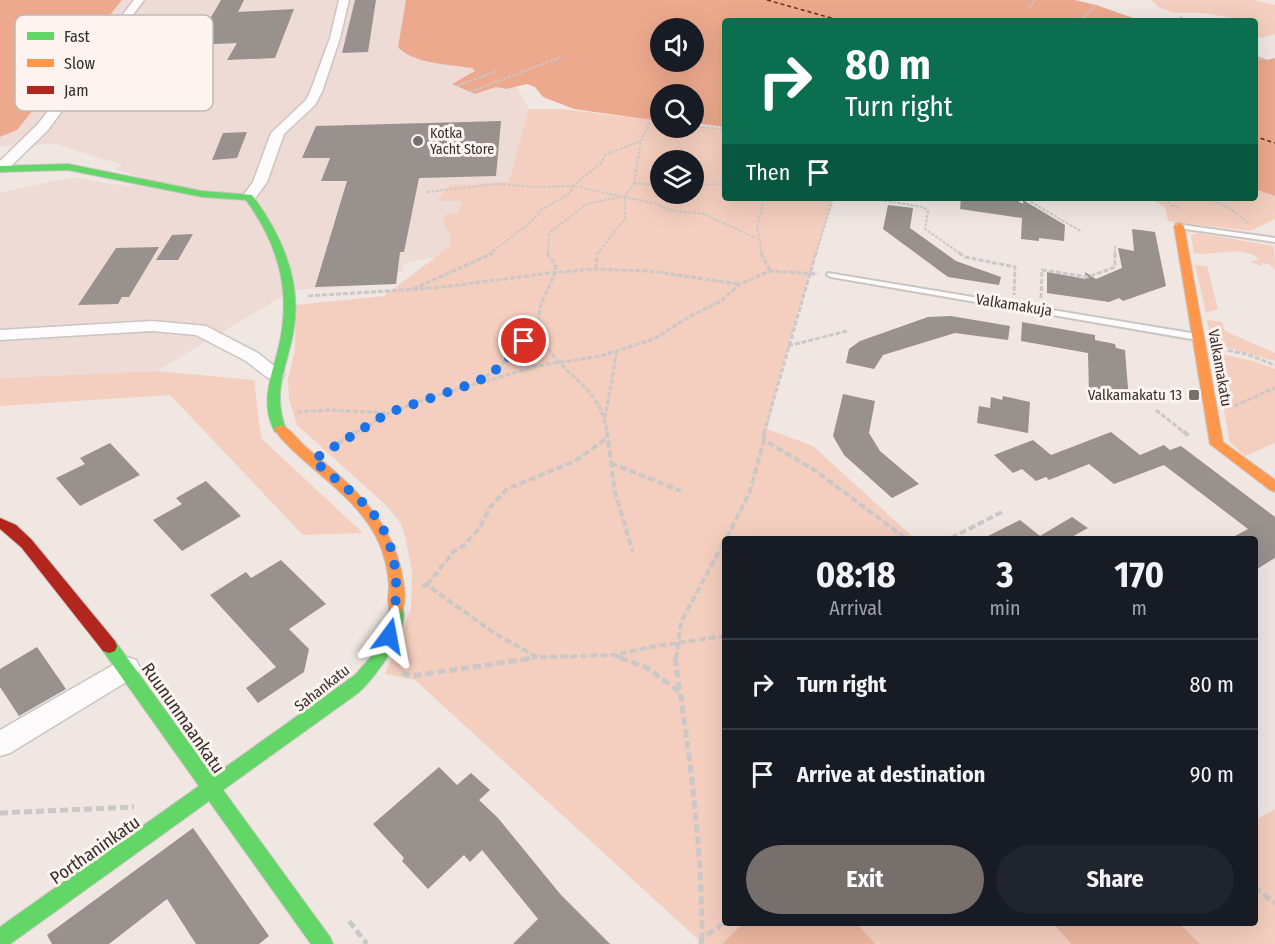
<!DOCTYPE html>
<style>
:root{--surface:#171b24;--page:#20242c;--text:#f1f3f6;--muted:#9ea1a6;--line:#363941;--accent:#776f6c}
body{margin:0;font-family:"Fira Sans Condensed",sans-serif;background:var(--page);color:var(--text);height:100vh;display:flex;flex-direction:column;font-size:22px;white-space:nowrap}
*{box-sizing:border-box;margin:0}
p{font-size:20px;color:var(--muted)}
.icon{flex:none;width:33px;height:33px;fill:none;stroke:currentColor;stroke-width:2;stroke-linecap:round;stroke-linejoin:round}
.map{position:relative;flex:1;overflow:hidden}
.panel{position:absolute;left:722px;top:536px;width:536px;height:390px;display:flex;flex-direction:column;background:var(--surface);border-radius:6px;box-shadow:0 6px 24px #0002}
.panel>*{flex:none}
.guide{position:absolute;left:722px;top:18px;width:536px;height:183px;border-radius:6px;box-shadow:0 6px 24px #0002;background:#0b6e4f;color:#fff;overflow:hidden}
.buttons{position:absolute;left:650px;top:18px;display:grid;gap:12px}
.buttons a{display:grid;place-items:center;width:54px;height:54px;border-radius:50%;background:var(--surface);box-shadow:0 6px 24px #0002;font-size:30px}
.pin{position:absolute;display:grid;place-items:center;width:51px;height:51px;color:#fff;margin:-26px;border:3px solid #fff;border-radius:50%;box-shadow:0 2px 6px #0007}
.me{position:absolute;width:66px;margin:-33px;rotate:13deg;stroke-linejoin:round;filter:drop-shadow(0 0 4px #0008)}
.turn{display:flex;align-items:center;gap:21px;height:126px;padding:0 24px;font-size:27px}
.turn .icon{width:78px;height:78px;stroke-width:2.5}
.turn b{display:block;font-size:42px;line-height:51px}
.then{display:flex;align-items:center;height:57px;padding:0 24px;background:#0003;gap:12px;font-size:22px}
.eta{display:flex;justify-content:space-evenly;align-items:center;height:102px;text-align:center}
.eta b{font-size:36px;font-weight:700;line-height:42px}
.button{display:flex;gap:12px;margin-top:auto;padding:12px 24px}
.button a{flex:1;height:69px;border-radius:36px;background:var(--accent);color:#fff;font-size:24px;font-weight:700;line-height:69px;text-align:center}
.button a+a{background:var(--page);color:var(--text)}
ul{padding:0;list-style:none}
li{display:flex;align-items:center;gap:18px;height:90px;padding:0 24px;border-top:2px solid var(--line)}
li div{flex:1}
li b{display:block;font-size:22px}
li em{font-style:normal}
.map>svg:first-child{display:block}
</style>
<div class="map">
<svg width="1275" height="944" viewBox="0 0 1275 944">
<rect width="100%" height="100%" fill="#f0e7e3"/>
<path fill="#eedbd5" d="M122,0H406L398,47L401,52L416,59L472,68L475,71V94L496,87L506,89L516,85L529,109L509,183L450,185L438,201L462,200L458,214L446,215L443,221L451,238L449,247L441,256L405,263L402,272H398L397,284L293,290L157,371L0,378V193L53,181L78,178L130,187L148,180L115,169L122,165L56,144L0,146V137L17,130Z"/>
<path fill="#f4cebe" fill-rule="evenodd" d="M1151,0H1253L1275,5V34L1260,38L1254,36V21L1202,13H1175L1160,8Z
M529,109H561L660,121V128H693V126L724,129V198H833L781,370L767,429L813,446L914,538H724V922L744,923L722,944H703L415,680L385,674L411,608L412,571L405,536L401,524L388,507L297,425L289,399L288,379L295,350L296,305L384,296L449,247L451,238L443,221L446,214H458L462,201H437L450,185L509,182ZM660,160H693V194H660Z
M1254,189L1275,196V219L1251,231L1168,221L1165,207L1148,198H1254Z
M1198,233L1274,246L1275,270L1269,264L1263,263L1261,266L1250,262L1259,259C1242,244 1213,257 1194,253L1191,235Z
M1195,265L1207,266L1218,309L1206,313Z
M1207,320L1222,322L1225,331L1275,353V361L1212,343Z
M1213,352L1253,361L1275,369V443L1245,456L1230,442Z
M157,371L254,380L261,438L363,533L303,535L170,395L0,406V378Z
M1275,809V944H1200L1179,923L1254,922V821Z
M857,923H1053L1071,944H875Z"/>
<path fill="#ecb69e" d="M744,922L857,923L875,944H722Z
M1053,923H1179L1200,944H1071Z"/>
<path fill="#eca98e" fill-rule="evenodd" d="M0,0H122L17,130L0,137Z
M406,0H1075L1096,5L1142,21H724V127L693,123V94H660L659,121L574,109L543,97L535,87L527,84L506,89L496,87L475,94L452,84L475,71L472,68C453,65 409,63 398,47ZM660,28H693V62H660Z
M1254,55L1267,60L1275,58V196L1254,189Z"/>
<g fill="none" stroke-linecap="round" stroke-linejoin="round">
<path stroke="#6b3015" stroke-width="1.5" stroke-dasharray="4 3" stroke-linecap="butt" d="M767,0L842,21
M1254,136L1275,143"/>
</g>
<path fill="#98918e" d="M221,0H244L238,12L294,9L275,58L227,60L237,43L195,45Z
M355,0H376L368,52L342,53Z
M501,121L496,176L419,178L404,252H400L396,284L315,287L347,181H321L330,158H302L316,126Z
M247,132L237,158L212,160L223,133Z
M961,198H996L1018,201L1023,204V200L1065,225L1064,241L1039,238V241L1021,239L1022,218L960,209Z
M888,205L913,208L910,228L956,261L1001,277L999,285L948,277L883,229Z
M1132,229L1155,232L1166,286L1123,301L1119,298L1109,302L1047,293V272L1086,279L1085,272L1096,279L1122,268L1118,248L1134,251Z
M193,234L178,260H156L172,235Z
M159,247L129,297H122L118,304L78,305L116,248Z
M951,316L1010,326L1008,340L955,333L883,355L874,369L846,363L849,349L860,341L928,317Z
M1022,322L1095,335V340L1115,344L1116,348L1125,350L1129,401L1089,394L1088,353L1021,341Z
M843,394L875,401L869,433L880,451L919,484L892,498L844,455L833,436Z
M1003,396L1030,402L1028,433L977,423L979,406L990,408L991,397L1002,400Z
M1111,432L1140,455L1164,445L1170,450L1181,446L1275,517V558L1254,571V538H1231L1248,529L1164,465L1114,484L1089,464L1049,480L1046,477L1036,481L1022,469L1013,473L994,455L1033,440L1051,455Z
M110,443L140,475L80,506L56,478L85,464L80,458Z
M206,481L241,516L182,551L153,520L182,504L176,498Z
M1072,517L1088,528L1070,538H984L1020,520L1040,536Z
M281,560L326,604L289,629L309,649L304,672L258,703L246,688L276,667L210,595L246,572L251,578Z
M37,647L66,689L19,716L0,687V669Z
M439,767L457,785L471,773L490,790L479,800L498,818L561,895L610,944H513L538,919L482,850L470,862L464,855L428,889L402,861L404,858L373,824Z
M193,828L269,936L259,944H196L167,899L109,944H52L47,935Z"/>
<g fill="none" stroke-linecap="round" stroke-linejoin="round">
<defs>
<path id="lane" d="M1176,224L1275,238V242L1179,228H1176Z
M828,273L1197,334L1201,337L1197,340L831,277L827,275Z"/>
<path id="street" d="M134,0H144L48,130L6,171L0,172V161L38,124Z
M339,0H349L340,38L322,92L315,105L284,134L267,182L254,200H244L242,197L253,182L271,133L306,100L310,92L330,38Z
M152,321L206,326L258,353L284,374L282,378H268L246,361L196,335L152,331L0,340V330Z
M127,657L136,660L140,668L136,676L10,753L0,756V730Z"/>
<path id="fast" d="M68,164L202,191L252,195C282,235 303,283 293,334C286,369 272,393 286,429L285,432H275C256,397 278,365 282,329C289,282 274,238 246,200L202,197L68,170L0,172V166Z
M396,602L401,604C414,627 375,678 358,693L223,790L330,937L333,944H311L209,801L10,944H0V927L199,786L103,651L101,646L103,641L109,639L115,641L213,776L355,675L371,657L379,642L391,604Z"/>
<path id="slow" d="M1179,223L1184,226L1223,442L1275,480V492L1270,490L1210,444L1174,226Z
M280,425C290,427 299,442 308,449C352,485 394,521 403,580C405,590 406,604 401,612L396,614L391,612C386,604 389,594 389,585C388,572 385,557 380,545C360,498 313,474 280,437L274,429Z"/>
<path id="jam" d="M0,518L16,525L31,539L115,641L117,646L115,651L109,653L103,651L21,547L0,529Z"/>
</defs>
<use href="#lane" stroke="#cbc4c1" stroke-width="4"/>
<use href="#street" stroke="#cbc4c1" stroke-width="3"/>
<use href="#fast" stroke="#cbc4c1" stroke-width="2"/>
<use href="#slow" stroke="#cbc4c1" stroke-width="2"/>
<use href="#jam" stroke="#cbc4c1" stroke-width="2"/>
<path stroke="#cbc8c7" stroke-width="2" stroke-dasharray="3 1.5" stroke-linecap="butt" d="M1029,8L1035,0
M1080,21L1096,5
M1171,21L1183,18L1180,17
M1254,61L1263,58
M457,86L496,71
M470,92L561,57
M693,126L724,129
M634,183L660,185
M693,185L724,184
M427,192L497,184L536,187L573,186L657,204L668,210L704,214L756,238
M889,198L880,200L923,207L928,211L925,229L961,254
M1018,198L1028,200L1082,232
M1165,198L1172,205
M1208,198L1229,208L1250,224
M1172,205L1180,209
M1115,246V254
M489,254L530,223L541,210L570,193L573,186L601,163L605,155L641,141
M548,254L549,233L587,204L621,197
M597,254L625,219V196L634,183L641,141L650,122L660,123
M762,254L757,227L764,198
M816,254L833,198"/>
<path stroke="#cbc8c7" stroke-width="3" stroke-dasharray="5 2" stroke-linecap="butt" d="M761,253L770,271
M959,253L965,257L1015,267L1014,295
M596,269L597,253
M413,289L493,253
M308,296L435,288L550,273L594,269L649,271L739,284
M1041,298L1042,270L1088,277L1115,267V253
M536,331C543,341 550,352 558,361C581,386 602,395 607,433
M788,346L847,331
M1221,349L1246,354L1275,365
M480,380L500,367L513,351L536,331L541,304L556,271L555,264L547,253
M1234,406L1275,388
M1156,410L1185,433
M297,412L329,410L388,413
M605,418L617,351
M356,433L389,413L428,398L537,366L600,356L654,339L689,317L721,301L740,284L770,271L818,274
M764,433L816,253"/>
<path stroke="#cbc8c7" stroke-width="4" stroke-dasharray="7 3" stroke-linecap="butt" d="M607,431L615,493L633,552
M764,431V440
M1183,431L1190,437
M329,449L358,431
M611,463L681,491
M727,538L750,491L764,440L816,471L905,538
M951,538L1004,511
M427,585L454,551L463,546L479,529L490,507L507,489L575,461L607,438
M422,586L427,585L494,633L537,657L615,655L650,647L724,636
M616,656L624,659
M523,659L536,657
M676,659L681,622L724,542"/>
<path stroke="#cbc8c7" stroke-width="5" stroke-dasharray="8 4" stroke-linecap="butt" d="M620,658L647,668L681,693
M675,658C689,750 702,844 702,938
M402,673L412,676L533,658
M0,813L134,807
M1254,887L1275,903
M349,921L367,944
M701,944L702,938L726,922"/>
<use href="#lane" fill="#fdfbfb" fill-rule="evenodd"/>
<use href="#street" fill="#fdfbfb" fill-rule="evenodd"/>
<use href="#fast" fill="#63d668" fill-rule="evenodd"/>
<use href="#slow" fill="#ff974d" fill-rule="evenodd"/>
<use href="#jam" fill="#b3261e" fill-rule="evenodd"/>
</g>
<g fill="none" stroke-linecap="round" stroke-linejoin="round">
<path stroke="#1a73e8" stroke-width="10" stroke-dasharray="0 18" d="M389,636C401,595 400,543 369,509C352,491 331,476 313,460L388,413L477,382L500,367L524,341"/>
</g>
<g fill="#776f6c" stroke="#fef3ef" stroke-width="2">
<circle cx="418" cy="141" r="6"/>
<rect x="1188" y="389" width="12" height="12" rx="3"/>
</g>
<g text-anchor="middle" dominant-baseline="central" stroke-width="6" stroke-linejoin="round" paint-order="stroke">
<g font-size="14" fill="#362f2c" stroke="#fef3ef" text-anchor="start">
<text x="430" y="133">Kotka<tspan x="430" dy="16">Yacht Store</tspan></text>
</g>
<g font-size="15" fill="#362f2c" stroke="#fef3ef">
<text transform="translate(1014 305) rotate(9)">Valkamakuja</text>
<text transform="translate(1220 368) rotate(80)">Valkamakatu</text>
<text transform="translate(322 688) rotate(-38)">Sahankatu</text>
</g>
<g font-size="15" fill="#362f2c" stroke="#fef3ef" text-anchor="end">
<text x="1182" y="395">Valkamakatu 13</text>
</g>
<g font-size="18" fill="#362f2c" stroke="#fef3ef">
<text transform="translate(183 718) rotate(55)">Ruununmaankatu</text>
<text transform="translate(95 850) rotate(-35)">Porthaninkatu</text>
</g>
</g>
<rect x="15" y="15" width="198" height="96" rx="9" fill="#fef3ef" stroke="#c2b8b4" stroke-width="1.5"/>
<rect x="27" y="32" width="27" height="8" fill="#63d668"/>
<rect x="27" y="59" width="27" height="8" fill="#ff974d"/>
<rect x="27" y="86" width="27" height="8" fill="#b3261e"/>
<g font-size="16" fill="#362f2c">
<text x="64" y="42">Fast</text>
<text x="64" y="69">Slow</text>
<text x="64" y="96">Jam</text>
</g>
</svg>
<div class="buttons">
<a><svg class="icon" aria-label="sound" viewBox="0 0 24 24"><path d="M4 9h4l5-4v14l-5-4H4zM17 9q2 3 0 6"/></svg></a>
<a><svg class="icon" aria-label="search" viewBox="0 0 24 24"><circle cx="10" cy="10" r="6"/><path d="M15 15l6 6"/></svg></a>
<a><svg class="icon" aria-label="layers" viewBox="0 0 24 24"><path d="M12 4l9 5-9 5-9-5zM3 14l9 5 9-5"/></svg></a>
</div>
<div class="pin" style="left:524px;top:341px;background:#d93025"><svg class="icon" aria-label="arrive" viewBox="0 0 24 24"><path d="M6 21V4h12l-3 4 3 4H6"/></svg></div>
<svg class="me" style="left:389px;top:636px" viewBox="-20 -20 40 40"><path d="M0-17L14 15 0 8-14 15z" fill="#1a73e8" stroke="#fff" stroke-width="4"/></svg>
<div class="guide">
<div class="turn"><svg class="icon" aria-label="right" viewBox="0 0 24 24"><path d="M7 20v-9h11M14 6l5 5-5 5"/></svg><div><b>80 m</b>Turn right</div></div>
<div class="then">Then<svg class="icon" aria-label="arrive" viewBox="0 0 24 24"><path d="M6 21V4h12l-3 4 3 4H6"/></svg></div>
</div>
<section class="panel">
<div class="eta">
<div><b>08:18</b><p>Arrival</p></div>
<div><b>3</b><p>min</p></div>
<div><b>170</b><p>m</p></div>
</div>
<ul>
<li><svg class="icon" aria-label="right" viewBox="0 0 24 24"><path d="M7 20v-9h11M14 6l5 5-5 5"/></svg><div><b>Turn right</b></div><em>80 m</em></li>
<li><svg class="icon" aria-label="arrive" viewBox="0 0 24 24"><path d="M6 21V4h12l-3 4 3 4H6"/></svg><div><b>Arrive at destination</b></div><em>90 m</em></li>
</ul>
<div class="button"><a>Exit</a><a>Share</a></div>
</section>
</div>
